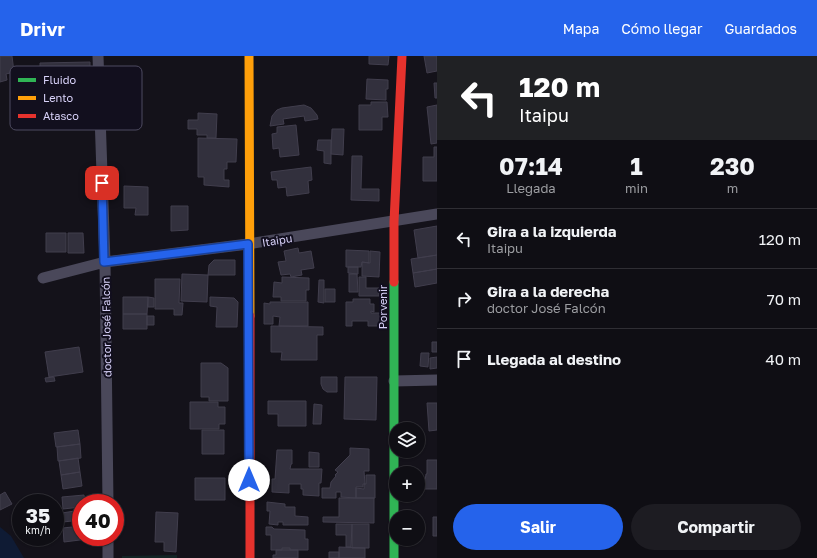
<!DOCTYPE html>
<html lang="es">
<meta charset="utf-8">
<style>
:root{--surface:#0f0e14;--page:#1d1c22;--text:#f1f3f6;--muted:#9b9ca0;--line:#2f2e34;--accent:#2563eb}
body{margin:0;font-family:"Golos Text",sans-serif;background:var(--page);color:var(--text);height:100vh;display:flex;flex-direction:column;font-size:15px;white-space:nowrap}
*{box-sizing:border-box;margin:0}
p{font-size:13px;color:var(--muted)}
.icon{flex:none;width:22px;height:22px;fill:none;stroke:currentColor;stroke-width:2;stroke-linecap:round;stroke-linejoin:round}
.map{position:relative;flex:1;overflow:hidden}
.drawer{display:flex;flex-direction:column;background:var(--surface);width:380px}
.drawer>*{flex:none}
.banner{background:#202124;color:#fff;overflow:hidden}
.tools{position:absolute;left:389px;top:366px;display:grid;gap:8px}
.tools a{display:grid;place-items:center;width:36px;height:36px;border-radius:50%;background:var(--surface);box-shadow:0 1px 3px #0004,0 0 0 1px var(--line);font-size:20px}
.speed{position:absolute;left:12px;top:438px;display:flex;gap:8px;font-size:20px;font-weight:700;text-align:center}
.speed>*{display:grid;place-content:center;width:52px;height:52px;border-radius:50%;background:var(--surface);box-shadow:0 1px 3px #0004,0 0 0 1px var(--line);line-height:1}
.speed small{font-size:10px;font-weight:400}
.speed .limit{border:6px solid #d22;background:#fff;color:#111}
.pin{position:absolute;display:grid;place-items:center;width:34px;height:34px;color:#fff;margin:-17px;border-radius:8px;box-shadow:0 2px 6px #0006}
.me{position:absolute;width:44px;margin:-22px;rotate:0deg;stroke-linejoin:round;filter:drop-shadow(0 0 3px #0008)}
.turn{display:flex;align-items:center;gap:14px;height:84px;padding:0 16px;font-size:18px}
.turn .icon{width:52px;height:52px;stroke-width:2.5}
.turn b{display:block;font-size:28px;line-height:34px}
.eta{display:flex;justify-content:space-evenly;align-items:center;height:68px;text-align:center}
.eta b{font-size:24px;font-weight:700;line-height:28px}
.action{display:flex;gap:8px;margin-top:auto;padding:8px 16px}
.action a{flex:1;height:46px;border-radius:24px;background:var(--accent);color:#fff;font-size:16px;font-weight:700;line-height:46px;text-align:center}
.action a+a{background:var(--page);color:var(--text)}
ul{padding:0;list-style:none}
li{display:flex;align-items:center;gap:12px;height:60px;padding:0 16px;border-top:1px solid var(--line)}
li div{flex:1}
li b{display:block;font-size:15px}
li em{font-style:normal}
header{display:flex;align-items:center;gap:24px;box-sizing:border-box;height:56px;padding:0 20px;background:var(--accent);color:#fff}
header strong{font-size:19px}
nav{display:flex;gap:22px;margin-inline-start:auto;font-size:14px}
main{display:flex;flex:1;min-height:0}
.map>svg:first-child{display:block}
</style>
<header>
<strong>Drivr</strong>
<nav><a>Mapa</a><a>Cómo llegar</a><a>Guardados</a></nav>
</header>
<main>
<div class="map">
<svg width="437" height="502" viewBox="0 0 437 502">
<rect width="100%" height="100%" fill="#14121a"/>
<path fill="#132425" d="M177,499V502H122V500Z"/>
<path fill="#0f1b34" d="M0,471L11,480L24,502H0Z"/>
<path fill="#32303d" stroke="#413e4d" d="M0,0H12L14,16L6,18L7,24L0,26Z
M369,0H389L388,9L369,8Z
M424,0H437V15L427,17Z
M90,6V20H40V7Z
M367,23L388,24V33H386V44L366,43Z
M434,27H437V42H435Z
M371,46H387L388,61H382V74H359V49H371Z
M304,49L311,52L317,59L318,63L305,65L304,60L283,63L284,68L270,70L272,60L277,54L282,52Z
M437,49V87L431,88L427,51Z
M198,57L217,58L216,82H207V79H197V73H188V64H198Z
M296,69L299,99L280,101L279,92L273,93L272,78L277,77V71Z
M332,73H344L343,99L331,98Z
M198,82L237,83L236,106H227V113H224V124H229V131L204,129V121H198Z
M318,84H331V108L324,107V95L317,94Z
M434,91H437V125H423V101H434Z
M352,100H362L361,133H379V145L351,144Z
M311,111L312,124L308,125L309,137L287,140L286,131L278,132L277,124H272L271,116Z
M124,130L148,131V159H135L136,152H124Z
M171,150H188V174L171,175Z
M437,170V199L418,202L414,174Z
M46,177H66V196H46Z
M68,177H83L84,197H68Z
M298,192L299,197L311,195L314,212L301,214L302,219L291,221L290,218L281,219L278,206L286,205L284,195Z
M346,194L369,195V207L362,206L361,211H346Z
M370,195L380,196L379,221L362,220V206L370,207Z
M437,199V213L413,217L411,203Z
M214,204H235V219H208L209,209Z
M348,211H358V218L348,217Z
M437,213V227L415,231L413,217Z
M182,218L208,219L207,246L181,245Z
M349,218H357L358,236H349Z
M282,221L309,222V234H306V245H281V241H273L274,226L282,227Z
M359,221H366V232H379V240H359Z
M155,223H180L179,247H183L182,259H174V253H155Z
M319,224H324V247L318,246Z
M325,233H335V246H325Z
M123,241H148L147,258H123Z
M148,241L154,242V251H148Z
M210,241L234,242L238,246L237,271H216L217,251L210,250Z
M353,243H370V248H374V256L371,255V257H381L380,270H368V265H352V270H346V246H353Z
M270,246H308V270H279L280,261L273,260V268H264V247L270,248Z
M123,258H147V273H123Z
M147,260H154V269H147Z
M271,270L323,271V279H317V304H281L282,296H271Z
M432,286H437V296H432Z
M79,291L83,316L49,321L45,296Z
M421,297H429L428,311L420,310Z
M437,301V312L430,313V302Z
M201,307H221L228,312V345H209V341H201Z
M54,321L55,325L46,326L45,322Z
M321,321H337V336H327L323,333L321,328Z
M345,321H377L376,364L344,363Z
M268,345H306V370H278V358H268Z
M190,346H218V351H225V368H219V373H190Z
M427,347H437V374L429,375Z
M314,348L322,349L321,368H313Z
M78,374L80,388L56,391L54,377Z
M202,374H224V398H202Z
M80,388L81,402L58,405L57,391Z
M350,392L369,393V415H364L365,428H363V431H356V442L341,441V436H336V442H322V432H330L331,426L336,420L335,419L338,416L335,414L350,399Z
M277,394H292V408H291L290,413H322L321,427H319V440L303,439V433H301V428H289V437L272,436V423H275Z
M309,396L319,397V411H309Z
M78,402L80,416L61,419L59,405Z
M427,404H437V433H424L426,418H427Z
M80,416L82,430L63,433L61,419Z
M366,419H375V442H356V432L364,433V428H366Z
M195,422H225V444H195Z
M5,436L12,448L0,454V439Z
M84,439L85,447H81V451L63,453L62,441Z
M339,442H374V467L323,466V461H339Z
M267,446L285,448V451H295V460L308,461V469H283V466H278V469L269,468L270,455H267Z
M81,454V464L63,466L62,457Z
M156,456L178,457L176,496L164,495V486H155Z
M433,461H437V480H433Z
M336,468H352L351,491H346V479H336Z
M352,468H369V492H352Z
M81,470V481H88V483L64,486L63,472Z
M266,471H272L274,473L305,474V483H308V494H271V479H266Z
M339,491L365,492V502H339Z
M282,492H290V494H298V502H273V499H276V494H282Z
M329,496H339V502H329Z"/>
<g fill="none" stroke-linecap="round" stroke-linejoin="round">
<path stroke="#4a485a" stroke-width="11" d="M98,0L105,206L108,447
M43,222L105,206L248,188L437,158
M394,325L437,324
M108,502V481"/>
<path stroke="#30b455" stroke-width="9" d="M394,226V502"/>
<path stroke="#ff9f0a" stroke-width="9" d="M249,0L250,260"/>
<path stroke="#e5322d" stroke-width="9" d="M394,226V166L402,0
M250,260V502"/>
</g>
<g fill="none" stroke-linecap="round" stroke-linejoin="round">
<defs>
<path id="route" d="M102,127L104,206L248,188L249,424"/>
</defs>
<use href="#route" stroke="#184099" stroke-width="10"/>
<use href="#route" stroke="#2563eb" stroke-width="7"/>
</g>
<g text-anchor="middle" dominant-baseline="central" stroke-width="4" stroke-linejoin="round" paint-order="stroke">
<g font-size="11" fill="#d8d2f9" stroke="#120f1e">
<text transform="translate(277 184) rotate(-9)">Itaipu</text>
<text transform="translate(382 251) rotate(-90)">Porvenir</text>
<text transform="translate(106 271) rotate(-91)">doctor José Falcón</text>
</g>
</g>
<rect x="10" y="10" width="132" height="64" rx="6" fill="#120f1e" stroke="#4d4a60" stroke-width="1"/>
<rect x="18" y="22" width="18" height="4" fill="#30b455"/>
<rect x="18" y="40" width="18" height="4" fill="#ff9f0a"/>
<rect x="18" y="58" width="18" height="4" fill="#e5322d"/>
<g font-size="11" fill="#d8d2f9">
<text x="43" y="28">Fluido</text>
<text x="43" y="46">Lento</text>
<text x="43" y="64">Atasco</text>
</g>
</svg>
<div class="tools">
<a><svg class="icon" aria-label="layers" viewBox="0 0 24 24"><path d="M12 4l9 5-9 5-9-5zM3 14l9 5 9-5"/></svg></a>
<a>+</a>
<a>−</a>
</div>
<div class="speed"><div>35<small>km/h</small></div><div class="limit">40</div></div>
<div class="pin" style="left:102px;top:127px;background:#d93025"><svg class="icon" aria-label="arrive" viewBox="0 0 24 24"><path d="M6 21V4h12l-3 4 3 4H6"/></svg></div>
<svg class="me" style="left:249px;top:424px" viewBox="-20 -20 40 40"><circle r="19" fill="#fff"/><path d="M0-13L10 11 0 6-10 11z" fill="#2563eb"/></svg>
</div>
<section class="drawer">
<div class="banner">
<div class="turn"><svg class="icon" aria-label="left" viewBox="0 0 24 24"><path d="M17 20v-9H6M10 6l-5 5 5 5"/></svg><div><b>120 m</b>Itaipu</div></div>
</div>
<div class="eta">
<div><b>07:14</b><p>Llegada</p></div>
<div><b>1</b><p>min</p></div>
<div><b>230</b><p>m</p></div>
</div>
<ul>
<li><svg class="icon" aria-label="left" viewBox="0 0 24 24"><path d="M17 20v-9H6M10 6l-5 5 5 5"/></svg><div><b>Gira a la izquierda</b><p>Itaipu</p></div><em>120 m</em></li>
<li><svg class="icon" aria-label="right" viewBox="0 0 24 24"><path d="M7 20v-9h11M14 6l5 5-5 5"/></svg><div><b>Gira a la derecha</b><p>doctor José Falcón</p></div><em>70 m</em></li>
<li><svg class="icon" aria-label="arrive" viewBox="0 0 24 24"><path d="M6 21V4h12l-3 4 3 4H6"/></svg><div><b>Llegada al destino</b></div><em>40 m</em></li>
</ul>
<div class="action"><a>Salir</a><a>Compartir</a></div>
</section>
</main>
